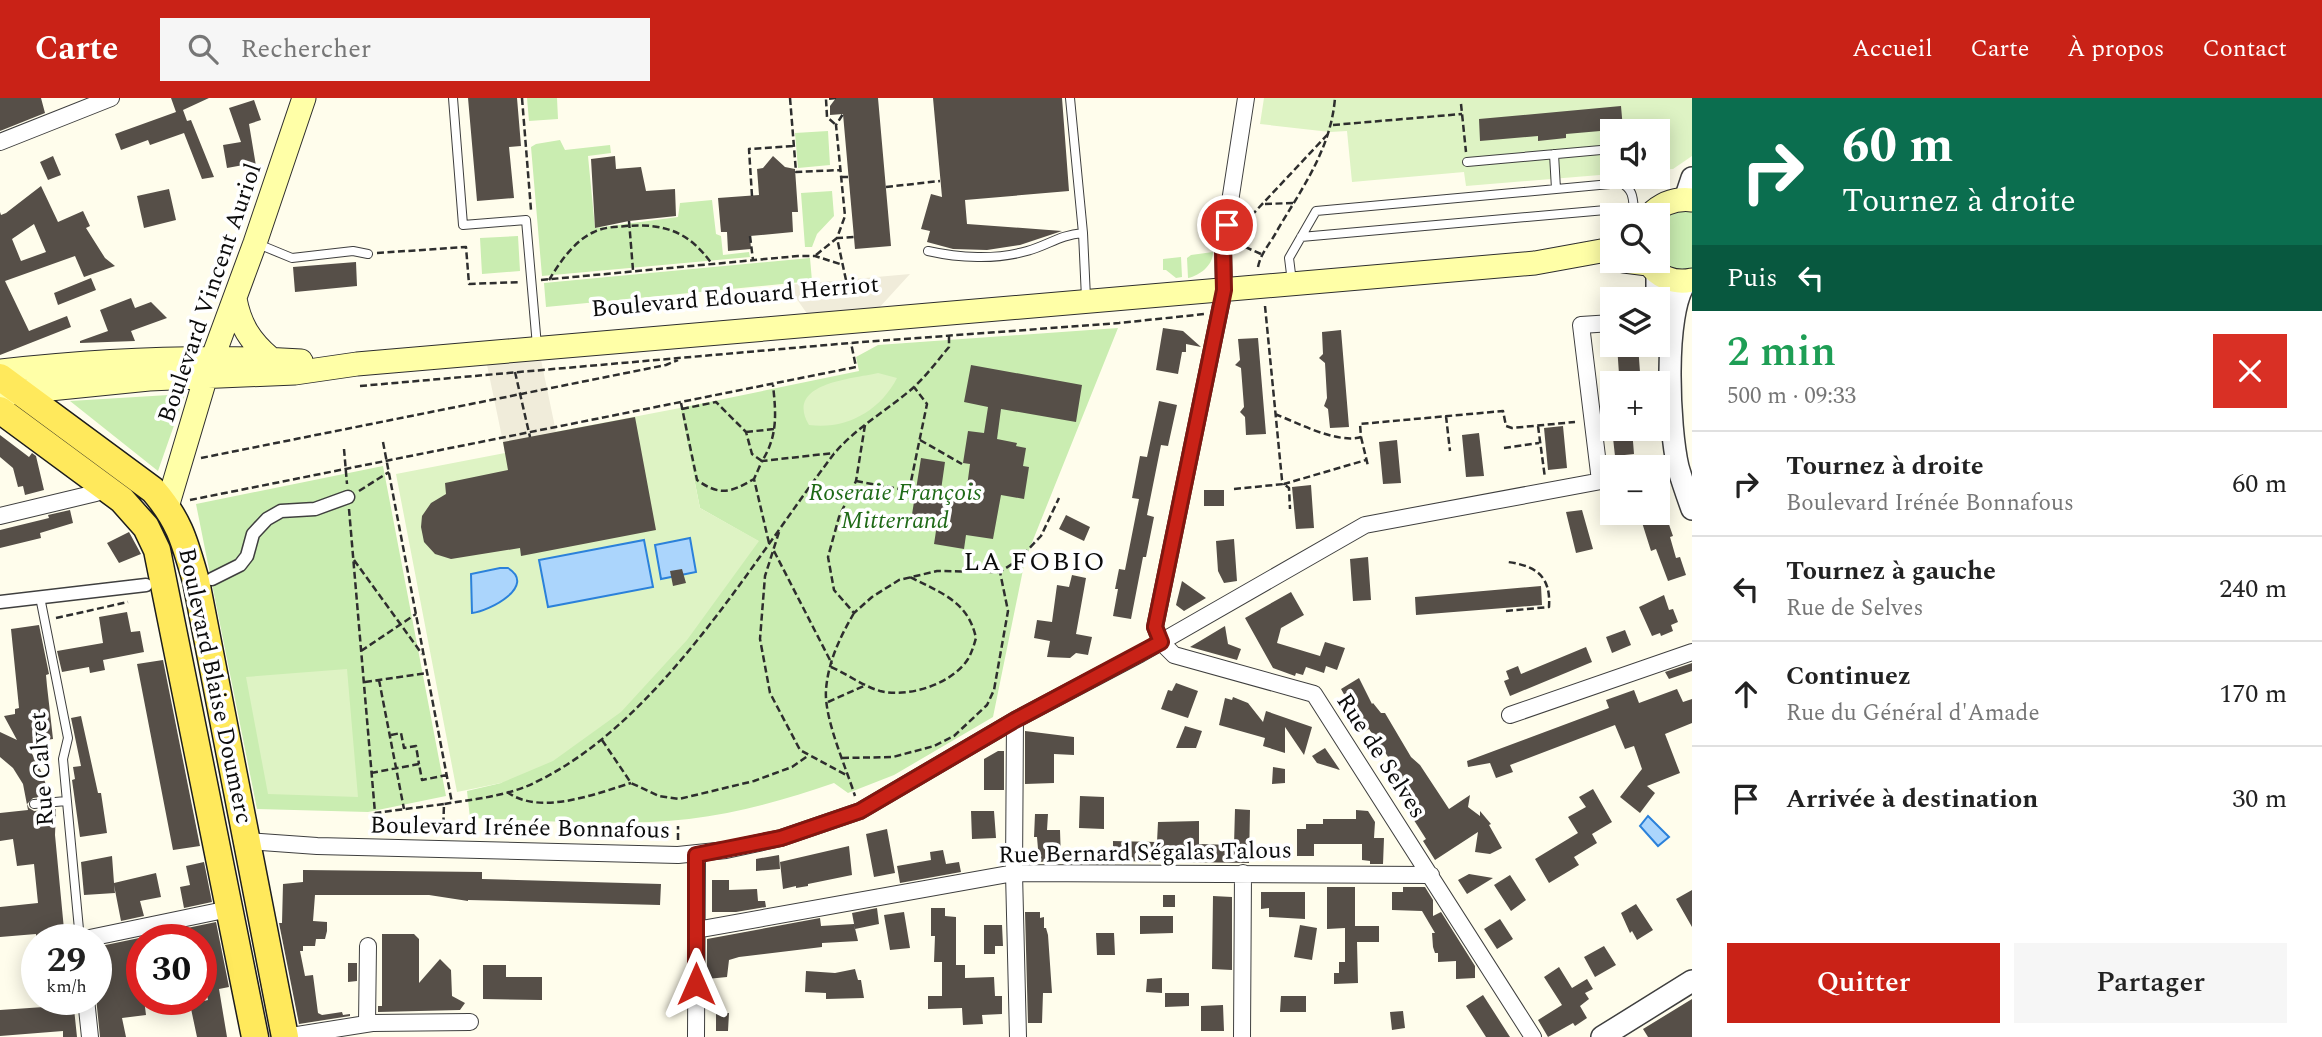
<!DOCTYPE html>
<html lang="fr">
<meta charset="utf-8">
<style>
:root{--surface:#fff;--page:#f6f6f6;--text:#222;--muted:#767676;--line:#e0e0e0;--accent:#c92217}
body{margin:0;font-family:Spectral,serif;background:var(--page);color:var(--text);height:100vh;display:flex;flex-direction:column;font-size:26px;white-space:nowrap}
*{box-sizing:border-box;margin:0}
p{font-size:23px;color:var(--muted)}
.icon{flex:none;width:38px;height:38px;fill:none;stroke:currentColor;stroke-width:2;stroke-linecap:round;stroke-linejoin:round}
.map{position:relative;flex:1;overflow:hidden}
.drawer{display:flex;flex-direction:column;background:var(--surface);width:630px}
.drawer>*{flex:none}
.top-card{background:#0b6e4f;color:#fff;overflow:hidden}
.fabs{position:absolute;left:1600px;top:21px;display:grid;gap:14px}
.fabs a{display:grid;place-items:center;width:70px;height:70px;border-radius:0px;background:var(--surface);box-shadow:0 4px 18px #0003;font-size:35px}
.speed{position:absolute;left:21px;top:826px;display:flex;gap:14px;font-size:35px;font-weight:700;text-align:center}
.speed>*{display:grid;place-content:center;width:91px;height:91px;border-radius:50%;background:var(--surface);box-shadow:0 4px 18px #0003;line-height:1}
.speed small{font-size:18px;font-weight:400}
.speed .limit{border:10px solid #d22;background:#fff;color:#111}
.pin{position:absolute;display:grid;place-items:center;width:60px;height:60px;color:#fff;margin:-30px;border:4px solid #fff;border-radius:50%;box-shadow:0 2px 7px #0007}
.me{position:absolute;width:77px;margin:-38px;rotate:0deg;stroke-linejoin:round;filter:drop-shadow(0 0 5px #0008)}
.turn{display:flex;align-items:center;gap:24px;height:147px;padding:0 35px;font-size:32px}
.turn .icon{width:91px;height:91px;stroke-width:2.5}
.turn b{display:block;font-size:49px;line-height:60px}
.then{display:flex;align-items:center;height:66px;padding:0 35px;background:#0003;gap:14px;font-size:26px}
.round{display:grid;place-items:center;flex:none;width:74px;height:74px;border-radius:0px;background:var(--page)}
.headline{display:flex;align-items:center;justify-content:space-between;height:119px;padding:0 35px}
h1{font-size:42px;font-weight:600;line-height:52px;color:#1e9e55}
.cta{display:flex;gap:14px;margin-top:auto;padding:14px 35px}
.cta a{flex:1;height:80px;border-radius:0px;background:var(--accent);color:#fff;font-size:28px;font-weight:600;line-height:80px;text-align:center}
.cta a+a{background:var(--page);color:var(--text)}
ul{padding:0;list-style:none}
li{display:flex;align-items:center;gap:21px;height:105px;padding:0 35px;border-top:2px solid var(--line)}
li div{flex:1}
li b{display:block;font-size:26px}
li em{font-style:normal}
header{display:flex;align-items:center;gap:42px;box-sizing:border-box;height:98px;padding:0 35px;background:var(--accent);color:#fff}
header strong{font-size:33px}
nav{display:flex;gap:38px;margin-inline-start:auto;font-size:24px}
.search{width:490px;height:63px;background:var(--page);display:flex;align-items:center;gap:18px;box-sizing:border-box;padding:0 24px;border-radius:0px;color:var(--muted);font-size:26px}
main{display:flex;flex:1;min-height:0}
.map>svg:first-child{display:block}
</style>
<header>
<strong>Carte</strong>
<div class="search"><svg class="icon" aria-label="search" viewBox="0 0 24 24"><circle cx="10" cy="10" r="6"/><path d="M15 15l6 6"/></svg>Rechercher</div>
<nav><a>Accueil</a><a>Carte</a><a>À propos</a><a>Contact</a></nav>
</header>
<main>
<div class="map">
<svg width="1692" height="939" viewBox="0 0 1692 939">
<rect width="100%" height="100%" fill="#fffdec"/>
<path fill="#caedb1" d="M527,0H557L558,21L529,23Z
M828,33L830,67L798,70L795,35Z
M560,42L565,52L610,47L611,55L588,58L595,130L678,119L680,105L712,102L716,136L721,138L723,157L749,154L750,159L542,178L531,49L536,46Z
M832,93L834,118L817,136L812,149H805L801,95Z
M1692,111V173H1673L1657,162V123L1665,115Z
M518,138L520,173L482,176L480,140Z
M1213,154C1213,167 1201,177 1188,180L1187,160L1191,157Z
M1181,159L1182,179L1176,180L1166,172H1163V161Z
M810,160L812,183L546,209L544,185Z
M1118,230L1025,462L993,619L894,677L848,695L834,685C787,701 740,715 689,721C617,729 542,722 470,720L467,693L501,685L758,443L700,410L680,310L859,273L856,259L878,247Z
M185,296L158,373L70,303Z
M383,368L446,698L368,714L257,711L196,406Z"/>
<path fill="#def3c4" d="M1264,0H1692V58L1673,71L1657,72V33H1612V76L1466,88L1464,74L1352,84L1347,33L1330,34L1260,26Z
M878,275L897,280C880,313 846,332 809,327C784,285 852,281 878,275Z
M680,310L700,410L759,443L687,542L621,614L553,663L501,685L457,694L396,376L505,355L503,344Z
M347,571L358,699L268,696L246,579Z"/>
<path fill="#f0ecda" d="M910,176L878,211L808,217L787,187Z
M540,257L556,334L503,344L486,262Z"/>
<path fill="#abd5fc" stroke="#2b81da" stroke-width="2" d="M690,440L696,474L661,481L655,447Z
M644,442L653,489L548,509L539,462Z
M500,470H508C537,488 490,513 472,515L471,476Z
M1648,718L1669,739L1658,748L1640,728Z"/>
<path fill="#564f48" fill-rule="evenodd" d="M0,0H41L45,15L0,33Z
M171,0H209L183,12L187,23L191,22L214,79L202,81L184,35L150,47L148,42L121,52L115,36L176,14Z
M468,0H517L521,48L509,49L514,100L477,103Z
M836,0H878L891,148L855,151L843,16L830,17V8Z
M933,0H1062L1069,93L965,102L967,126L1062,133L1020,147L987,152L953,151L927,144L930,133L921,131L931,96L942,99Z
M254,2L261,22L249,26L256,68L250,69L249,66L227,70L223,47L241,44L229,10Z
M1621,8L1623,31L1566,36V40L1538,43V38L1480,43L1479,21Z
M53,58L61,77L48,82L40,64Z
M615,58L616,71L641,69L646,93L675,91L676,118L629,123L595,130L591,61Z
M773,58L785,69L795,71L798,114H792L793,134L750,138L751,151L728,153L727,134H721L718,100L759,97L757,71L763,70Z
M41,88L58,124L83,113L90,128L86,130L105,160L115,168L84,179L75,158L5,183L29,233L67,218L71,229L0,257V114L1,117L6,115ZM34,126L46,154L21,163L12,141Z
M169,91L176,122L144,130L137,98Z
M356,164L357,188L295,194L293,169Z
M91,180L96,192L58,207L54,195Z
M131,200L135,210L151,204L167,220L131,233L135,243L80,245V243L108,233L100,212Z
M1163,230L1183,233L1201,249L1186,246V254H1182L1178,276L1156,272Z
M1341,232L1349,329L1330,330L1328,311L1324,308L1327,300L1325,265L1319,260L1323,256L1322,234Z
M1258,240L1266,336L1246,337L1245,319L1240,314L1244,309L1241,270L1235,267L1240,262L1238,241Z
M1617,247H1638L1640,274L1619,276Z
M971,267L1082,287L1076,324L1001,311L997,341L1017,345L1016,348L1026,350L1023,368L1029,369L1024,401L1001,397L993,441L966,437L964,451L934,446L936,433L910,429L921,360L945,364L941,392L966,396L970,366L963,365L968,333L984,335L988,309L964,304Z
M1159,303L1177,307L1168,348L1161,347L1147,417L1154,419L1146,459H1143L1131,521L1113,518L1118,491H1115L1119,471L1125,472L1139,401L1132,400L1140,358L1147,359Z
M635,319L656,432L521,458L520,450L451,461L435,456L424,444L421,429L422,418L431,405L446,396L445,385L508,372L503,344Z
M1563,328L1567,370L1548,372L1544,330Z
M1612,331H1632L1634,356L1615,358Z
M1479,335L1484,378L1466,379L1462,337Z
M0,337L29,359L32,355L36,358L44,392L25,397L23,388L18,389L13,370L0,359Z
M1397,342L1401,385L1383,386L1379,344Z
M1311,387L1314,430L1296,431L1292,389Z
M1204,392H1224V408H1204Z
M70,412L73,425L40,435L41,440L0,450V432L49,420L48,417Z
M1582,412L1593,451L1576,455L1566,414Z
M1639,415H1665L1673,438L1670,439L1676,460L1680,459L1686,477L1668,483L1656,451L1651,453Z
M1066,417L1090,429L1084,443L1059,431Z
M129,434L141,456L119,465L107,445Z
M1234,441L1237,483L1224,485L1218,473L1216,443Z
M1368,459L1371,502L1353,503L1350,461Z
M682,471L686,485L673,488L670,473Z
M1072,477L1086,480L1076,536L1092,539L1088,557L1076,555L1070,560L1047,559L1050,543L1034,540L1037,522L1052,524L1057,487L1069,489Z
M1182,483L1206,500L1184,513L1176,507Z
M1541,488L1542,507L1416,517L1415,499Z
M1291,494L1304,517L1281,530L1277,545L1320,558L1325,544L1345,550L1337,572L1326,568L1324,575L1306,569L1303,577L1296,575L1295,578L1273,570L1245,520Z
M1664,497L1669,512L1673,511L1678,524L1671,527L1673,533L1661,538L1660,535L1652,538L1639,509Z
M127,514L131,534L140,533L144,554L103,562L105,572L90,575L89,569L62,574L57,553L103,545L99,519Z
M39,527L49,576L46,577L47,588L53,641L46,642L48,653L28,648L43,677L49,698L33,700L27,706L29,710L34,713L56,711L55,737L65,842H36V836L0,839V809L38,805L34,766L17,768L13,741L0,743V715L28,712L23,686L13,670L0,659V634L17,642L4,618L15,616V611L19,610L11,531Z
M1225,528L1228,546L1241,551L1237,562L1190,549Z
M1625,532L1631,547L1612,555L1606,539Z
M1586,549L1592,564L1510,598L1504,583L1509,581L1506,573L1518,568L1521,576Z
M163,562L200,748L173,752L137,566Z
M1692,565V573L1669,581L1665,574Z
M1359,580L1372,606L1373,605L1381,615H1385L1411,659L1420,667L1449,711L1470,697L1468,709L1480,718V713L1491,726L1489,727L1502,750L1490,756L1475,754L1478,734L1435,762L1423,743L1426,741L1410,716L1411,715L1382,673L1393,666L1369,631L1359,637L1339,602L1345,598L1341,591Z
M1176,585L1198,593L1188,620L1161,611L1168,592L1172,593Z
M1677,591L1683,604L1692,601V625L1665,636L1680,675L1647,688L1655,695L1640,715L1620,699L1642,671L1634,648L1625,651L1615,627L1510,667L1513,674L1496,680L1490,665L1468,669L1467,663L1609,610L1606,602L1634,592L1639,605Z
M1233,599L1248,605L1263,624L1266,613L1312,629L1304,657L1285,629V655L1263,648L1265,640L1219,627L1225,600L1232,602Z
M81,618L98,695H101L107,735L80,739L72,682L75,681L73,669L81,668L71,620Z
M1185,628L1202,633L1196,650H1176Z
M1025,633L1074,639V657L1054,656V685L1025,686Z
M1325,650L1340,672L1317,665L1312,658Z
M998,653H1004V692H984V661Z
M1273,669L1285,671V685L1272,686Z
M1593,691L1612,724L1592,736L1597,745L1574,759L1579,767L1549,785L1535,761L1578,735L1568,719L1586,709L1579,699Z
M1080,698L1104,699V731L1079,730Z
M1235,711L1250,712L1249,765L1113,763V743L1157,744L1158,724L1199,723V746L1234,747Z
M1356,712L1368,713L1375,724L1374,740H1384L1383,766H1370V763L1362,762V746H1314V758H1297V731H1306V726H1323V721H1356Z
M971,713H994L996,740L972,741Z
M1035,716H1048L1047,732H1060L1061,763L1034,764L1033,752L1038,751L1037,739H1034Z
M887,731L895,775L874,779L866,736Z
M849,748L852,777L808,786V788L796,790V788L783,791L780,764Z
M943,752L946,766L959,764L961,774L900,785L897,768L931,762L930,754Z
M779,757L780,771L756,773V761Z
M112,758L114,785L156,775L161,799L140,803L144,818L121,823L114,787L115,795L84,797L81,764Z
M204,764L212,804L184,810L180,789L190,787L186,768Z
M303,772L482,774V781L661,786L660,807L468,802V803L429,797H315L313,823L327,824V833L325,841H316L315,848H303V853H300L305,878L313,877L318,915L322,917L342,914L343,917L350,916V918L299,926L279,825H282L283,786L303,784Z
M1469,776L1493,780L1467,796L1458,782Z
M1510,777L1526,802L1511,813L1494,787Z
M712,782H729V792L757,791L758,803H765L766,809L736,814H712Z
M1327,789H1355V828H1379V844H1357L1358,885L1334,886V875H1339V864H1345V830L1327,831Z
M1403,789H1425L1433,802V818L1441,814L1475,868V880L1456,881V863L1438,864V855H1435L1433,849L1432,835H1435L1422,813L1392,812V794H1403Z
M1692,792V829L1676,801Z
M1261,794H1305V821L1269,819V810L1261,811Z
M1163,797H1175V809H1163Z
M1213,798L1232,799V872L1212,871Z
M1636,806L1653,832L1637,842L1632,833L1630,835L1621,815Z
M877,810L879,826L855,831L852,815Z
M931,810H945V818L956,819V867H965V880L994,879L995,898H1002V916L982,917L983,926L963,927L962,910L928,911V898H942V864H934L935,838H931Z
M904,814L910,850L890,852L884,817Z
M1025,814H1040V820L1044,819V830H1046L1048,837L1052,895H1043L1042,925H1028Z
M1140,818H1173V835L1140,836Z
M820,820L821,828L854,826L858,843L822,845V849L739,859L729,862L727,879L707,881V841Z
M1500,821L1513,841L1497,851L1484,831Z
M216,824L229,889L219,891L227,939H197L190,906L208,902L201,870V842H142V901H144L146,917L122,920L126,939H100L96,899V849Z
M984,827H1002L1003,848H995V856H984Z
M1300,827L1317,830L1312,862L1294,859Z
M1096,835H1114L1115,857H1097Z
M382,836H414L419,841V885L440,861L451,872L452,898L465,905L460,912L378,914V908H382Z
M1604,848L1616,867L1595,879L1584,859Z
M348,865H357V883L348,884Z
M483,867H506V879H542V902L483,901Z
M1559,869L1572,890L1587,881L1593,891L1585,895L1589,901L1580,908L1587,920L1575,928L1573,925L1548,939L1538,922L1562,907L1544,879Z
M855,871L858,882H861L864,900L826,901V895L805,894L806,873L835,875Z
M1162,880V895L1146,894L1147,881Z
M1165,895H1189V908L1165,909Z
M1483,897L1510,939H1486L1466,908Z
M1281,898H1306V914H1280Z
M43,901H73L77,939H63V933L0,938V912L44,909Z
M1692,901V939H1648L1643,931Z
M1223,907L1224,933H1201V908Z
M1403,913L1405,930L1392,932L1390,914Z
M716,915H729L728,933H716Z"/>
<g fill="none" stroke-linecap="round" stroke-linejoin="round">
<defs>
<path id="service" d="M453,0L463,127L526,122L537,248
M1070,0L1083,135L1086,200
M1554,56L1556,91
M1467,64L1612,51
M1301,139L1617,111L1637,114
M258,146L292,160L353,153L368,156
M928,153C959,160 996,162 1027,153C1049,147 1059,137 1083,135
M1292,184L1289,160L1316,113L1621,85C1633,91 1633,100 1634,112
M40,499L68,640L63,661L80,842
M34,706L66,703"/>
<path id="pedestrian" d="M212,481L240,467L247,458L253,436L267,421L281,413L315,411L348,399
M0,504L146,487"/>
<path id="minor" d="M1246,0L1223,149L1224,192L1155,529L1161,544L1174,557L1314,596L1533,939
M0,44L111,0
M1657,372L1678,369
M1600,383L1581,227L1612,225
M0,418L96,395L104,387
M1510,617L1692,554
M1015,622L1014,775L1018,939
M247,743L317,748L678,757L726,752L781,740L860,713L1015,622L1140,556L1365,427L1612,381
M696,832L1014,775L1431,777
M80,842L229,811
M86,901L90,939
M367,926L368,848
M285,939L372,925L470,924
M696,939L697,756
M1242,939L1243,775"/>
<path id="tertiary" d="M1685,101L1692,80
M1657,175V208
M1686,184C1663,214 1669,331 1678,369C1682,383 1687,397 1692,411
M1602,939L1692,883"/>
<path id="secondary" d="M1650,117C1662,105 1675,100 1692,102
M1624,163L1648,166
M1647,163C1657,179 1674,186 1692,182
M235,201C240,227 250,243 270,260
M0,273C100,262 200,257 301,263
M0,296L149,281L295,275L357,266L1535,165L1612,151
M167,409L206,278L255,145L304,0"/>
<path id="primary" d="M0,279L153,392C180,423 185,445 196,483L285,939
M0,312L122,402L146,429L157,452L255,939"/>
</defs>
<use href="#service" stroke="#3f3f3f" stroke-width="10"/>
<use href="#pedestrian" stroke="#3f3f3f" stroke-width="15"/>
<use href="#minor" stroke="#3f3f3f" stroke-width="18"/>
<use href="#tertiary" stroke="#3f3f3f" stroke-width="24"/>
<use href="#secondary" stroke="#2e2e2e" stroke-width="25"/>
<use href="#primary" stroke="#1d1d1d" stroke-width="29"/>
<path stroke="#2e2e2e" stroke-width="2.5" stroke-dasharray="7 3.5" stroke-linecap="butt" d="M522,0L531,112
M790,0L796,74L841,72
M836,0L826,1L827,19L836,27
M1461,6L1466,54
M1333,27L1462,16
M841,79H849
M886,89L940,83
M752,98L749,51L793,48
M1265,106L1293,105
M629,123L633,172
M750,138L753,162
M377,155L466,149L469,186L521,184
M1261,156L1243,148L1242,132L1251,118L1328,36
M816,157L837,140L845,118L836,27L843,16
M1258,169C1261,154 1271,145 1278,131C1303,89 1331,50 1335,0
M541,182L798,158H815L843,167
M549,182C560,164 574,143 594,134C603,129 616,129 626,128C665,125 689,134 712,166
M846,182L837,140L854,139
M1265,208L1282,382L1284,386L1366,362
M515,274L530,339
M360,288L850,245L1119,225L1205,216
M681,305L697,382C720,398 730,395 754,381
M682,311L716,304L746,334L752,356L762,363C778,338 776,315 773,287
M1275,316C1298,325 1337,346 1361,339L1360,326L1503,313L1506,328L1512,330L1575,324
M1446,318L1450,353
M865,327L856,383L839,419L828,459L834,492L854,515L872,499L899,482L937,473L1000,474L1018,462L1041,438L1059,400
M1538,328L1545,380
M746,334L774,331
M1361,339L1368,368
M920,342L962,366
M383,344L452,705
M1504,350L1539,345
M344,351L347,386
M201,360L666,267L678,262
M856,383L915,394
M1234,391L1284,386L1289,390L1290,411
M359,393L389,374
M909,393L927,306L914,289
M190,402L856,269L851,245
M349,411L375,715L444,706
M779,434L765,478L760,541L770,595L800,652L848,678
M769,445L754,381L762,363L834,355
M774,453L832,566
M354,462L422,556
M1506,513L1549,509C1551,478 1536,468 1508,464
M854,515C840,539 828,564 826,592C824,621 846,669 855,698
M56,520L128,504
M361,553L416,516
M831,569C847,576 863,588 880,593C909,600 952,586 968,561C972,554 974,547 976,540C968,503 941,495 910,479
M379,582L404,711
M365,584L427,575
M828,604L866,587
M391,637L401,635L404,650L416,648L419,666
M602,642L631,685L659,698L679,701L754,683L792,669L809,657
M842,660L893,659L934,648L954,638L987,607L994,592L1008,513L1000,474
M371,675L419,666L422,682L447,677
M507,694C540,718 595,696 631,685
M443,737L444,706C475,701 508,698 536,684C660,624 752,464 833,357C855,330 888,312 914,289C927,277 938,262 949,249V238
M678,742V728"/>
<use href="#service" stroke="#fff" stroke-width="8"/>
<use href="#pedestrian" stroke="#fff" stroke-width="12"/>
<use href="#minor" stroke="#fff" stroke-width="16"/>
<use href="#tertiary" stroke="#fff" stroke-width="21"/>
<use href="#secondary" stroke="#ffffa7" stroke-width="23"/>
<use href="#primary" stroke="#ffe95c" stroke-width="26"/>
</g>
<g fill="none" stroke-linecap="round" stroke-linejoin="round">
<defs>
<path id="route" d="M696,886V757L781,740L860,713L1015,622L1161,544L1155,529L1224,192L1223,149L1227,127"/>
</defs>
<use href="#route" stroke="#83160f" stroke-width="18"/>
<use href="#route" stroke="#c92217" stroke-width="12"/>
</g>
<g text-anchor="middle" dominant-baseline="central" stroke-width="7" stroke-linejoin="round" paint-order="stroke">
<g font-size="24" fill="#0c0c0c" stroke="#fff">
<text transform="translate(210 195) rotate(-71)">Boulevard Vincent Auriol</text>
<text transform="translate(735 199) rotate(-5)">Boulevard Edouard Herriot</text>
<text transform="translate(215 588) rotate(78)">Boulevard Blaise Doumerc</text>
<text transform="translate(1381 658) rotate(57)">Rue de Selves</text>
<text transform="translate(42 671) rotate(-94)">Rue Calvet</text>
<text transform="translate(520 730) rotate(1)">Boulevard Irénée Bonnafous</text>
<text transform="translate(1145 755) rotate(-1)">Rue Bernard Ségalas Talous</text>
</g>
<g font-size="24" font-style="italic" fill="#1f6a17" stroke="#fff">
<text x="895" y="395">Roseraie François<tspan x="895" dy="28">Mitterrand</tspan></text>
</g>
<g font-size="26" letter-spacing="2" fill="#0c0c0c" stroke="#fff">
<text x="1035" y="464">LA FOBIO</text>
</g>
</g>
</svg>
<div class="fabs">
<a><svg class="icon" aria-label="sound" viewBox="0 0 24 24"><path d="M4 9h4l5-4v14l-5-4H4zM17 9q2 3 0 6"/></svg></a>
<a><svg class="icon" aria-label="search" viewBox="0 0 24 24"><circle cx="10" cy="10" r="6"/><path d="M15 15l6 6"/></svg></a>
<a><svg class="icon" aria-label="layers" viewBox="0 0 24 24"><path d="M12 4l9 5-9 5-9-5zM3 14l9 5 9-5"/></svg></a>
<a>+</a>
<a>−</a>
</div>
<div class="speed"><div>29<small>km/h</small></div><div class="limit">30</div></div>
<div class="pin" style="left:1227px;top:127px;background:#d93025"><svg class="icon" aria-label="arrive" viewBox="0 0 24 24"><path d="M6 21V4h12l-3 4 3 4H6"/></svg></div>
<svg class="me" style="left:696px;top:886px" viewBox="-20 -20 40 40"><path d="M0-17L14 15 0 8-14 15z" fill="#c92217" stroke="#fff" stroke-width="4"/></svg>
</div>
<section class="drawer">
<div class="top-card">
<div class="turn"><svg class="icon" aria-label="right" viewBox="0 0 24 24"><path d="M7 20v-9h11M14 6l5 5-5 5"/></svg><div><b>60 m</b>Tournez à droite</div></div>
<div class="then">Puis<svg class="icon" aria-label="left" viewBox="0 0 24 24"><path d="M17 20v-9H6M10 6l-5 5 5 5"/></svg></div>
</div>
<div class="headline"><div><h1>2 min</h1><p>500 m · 09:33</p></div><a class="round" style="background:#d93025;color:#fff"><svg class="icon" aria-label="close" viewBox="0 0 24 24"><path d="M6 6l12 12M18 6L6 18"/></svg></a></div>
<ul>
<li><svg class="icon" aria-label="right" viewBox="0 0 24 24"><path d="M7 20v-9h11M14 6l5 5-5 5"/></svg><div><b>Tournez à droite</b><p>Boulevard Irénée Bonnafous</p></div><em>60 m</em></li>
<li><svg class="icon" aria-label="left" viewBox="0 0 24 24"><path d="M17 20v-9H6M10 6l-5 5 5 5"/></svg><div><b>Tournez à gauche</b><p>Rue de Selves</p></div><em>240 m</em></li>
<li><svg class="icon" aria-label="ahead" viewBox="0 0 24 24"><path d="M12 20V5M6 11l6-6 6 6"/></svg><div><b>Continuez</b><p>Rue du Général d'Amade</p></div><em>170 m</em></li>
<li><svg class="icon" aria-label="arrive" viewBox="0 0 24 24"><path d="M6 21V4h12l-3 4 3 4H6"/></svg><div><b>Arrivée à destination</b></div><em>30 m</em></li>
</ul>
<div class="cta"><a>Quitter</a><a>Partager</a></div>
</section>
</main>
